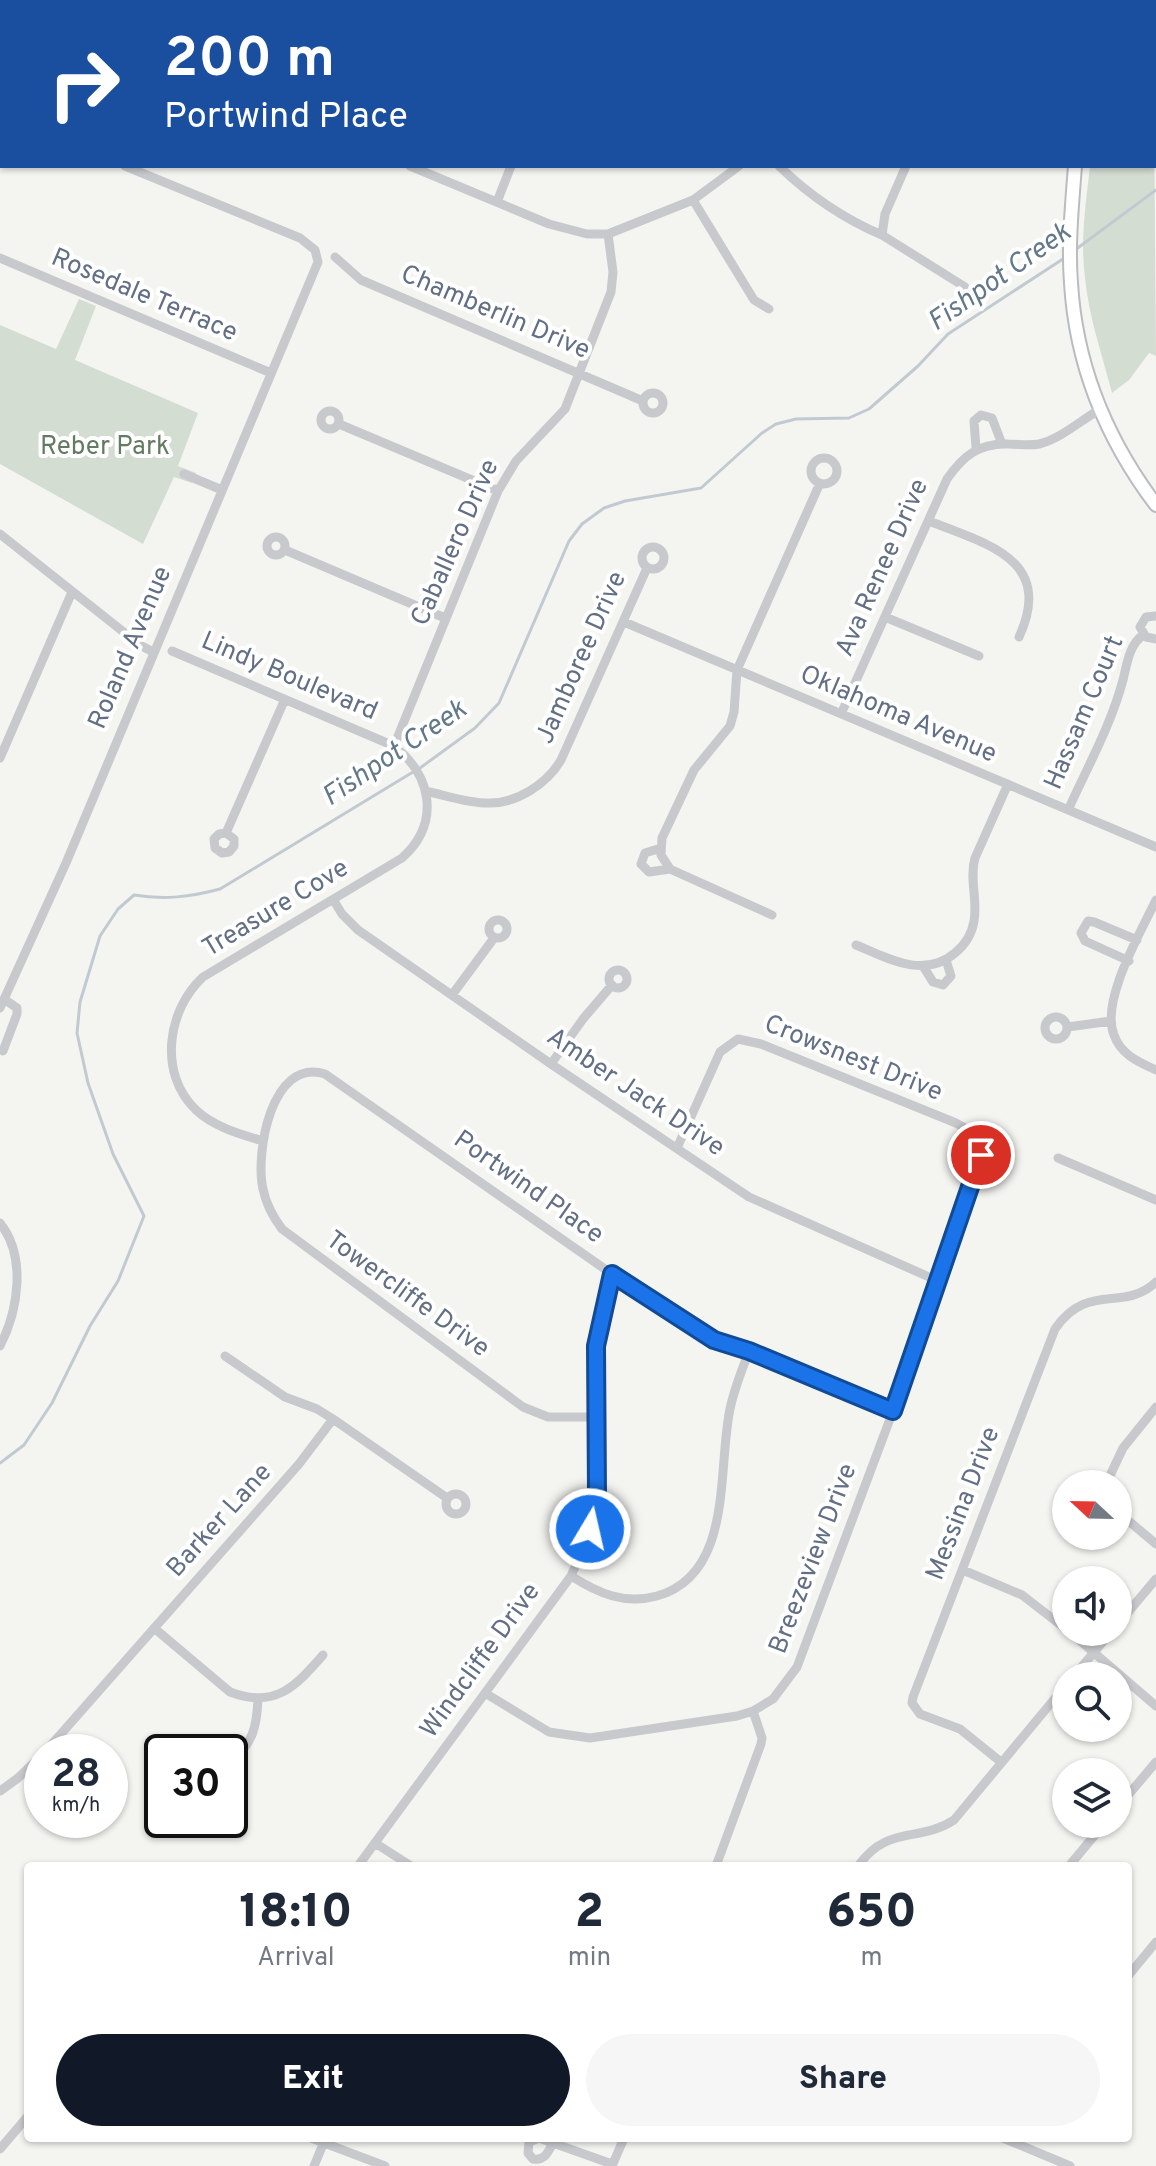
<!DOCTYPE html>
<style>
:root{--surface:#fff;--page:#f6f6f7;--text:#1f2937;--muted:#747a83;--accent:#111827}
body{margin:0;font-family:Overpass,sans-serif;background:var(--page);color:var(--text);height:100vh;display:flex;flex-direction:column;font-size:30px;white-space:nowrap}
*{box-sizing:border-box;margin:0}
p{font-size:26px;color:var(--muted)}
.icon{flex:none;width:44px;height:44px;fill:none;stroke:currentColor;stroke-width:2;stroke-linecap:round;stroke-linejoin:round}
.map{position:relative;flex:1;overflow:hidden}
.drawer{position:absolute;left:24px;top:1862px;width:1108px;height:280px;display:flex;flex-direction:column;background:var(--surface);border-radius:8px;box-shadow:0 2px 6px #0004}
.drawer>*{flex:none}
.guide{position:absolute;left:0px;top:0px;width:1156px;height:168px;box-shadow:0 2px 6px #0004;background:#1a4fa0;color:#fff;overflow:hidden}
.needle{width:52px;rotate:292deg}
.fabs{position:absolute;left:1052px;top:1470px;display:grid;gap:16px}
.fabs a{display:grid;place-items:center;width:80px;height:80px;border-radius:50%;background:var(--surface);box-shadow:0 2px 6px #0004;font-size:40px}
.speed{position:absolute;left:24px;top:1734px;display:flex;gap:16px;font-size:40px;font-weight:700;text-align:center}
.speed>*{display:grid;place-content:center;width:104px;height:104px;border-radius:50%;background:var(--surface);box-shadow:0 2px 6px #0004;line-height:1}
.speed small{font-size:20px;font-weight:400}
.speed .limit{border:4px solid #111;border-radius:12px;background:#fff;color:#111}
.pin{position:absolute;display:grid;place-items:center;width:68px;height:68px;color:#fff;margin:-34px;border:4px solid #fff;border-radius:50%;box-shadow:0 2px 8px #0007}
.me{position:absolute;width:88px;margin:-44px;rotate:9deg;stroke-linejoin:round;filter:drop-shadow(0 0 6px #0008)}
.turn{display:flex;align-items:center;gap:28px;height:168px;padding:0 32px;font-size:36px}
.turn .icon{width:104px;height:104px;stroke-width:2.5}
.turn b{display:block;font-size:56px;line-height:68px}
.eta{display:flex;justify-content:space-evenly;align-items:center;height:136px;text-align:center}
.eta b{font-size:48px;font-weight:800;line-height:56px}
.action{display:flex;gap:16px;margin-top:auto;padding:16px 32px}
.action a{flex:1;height:92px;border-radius:48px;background:var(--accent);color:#fff;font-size:32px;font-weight:800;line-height:92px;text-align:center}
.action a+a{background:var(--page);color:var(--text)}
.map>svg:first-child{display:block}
</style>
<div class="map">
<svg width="1156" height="2166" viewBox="0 0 1156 2166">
<rect width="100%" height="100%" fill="#f4f5f1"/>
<path fill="#d4ddd2" d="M1154,105L1156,356L1149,353L1129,380L1112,393C1102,354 1089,318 1085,278C1080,241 1086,202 1090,166H1154Z
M79,299L96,306L75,360L198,413L178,466L196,473L192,483L174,477L143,544L0,464V325L56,349Z"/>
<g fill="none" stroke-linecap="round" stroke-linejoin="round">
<path stroke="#c2cad1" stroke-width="3" d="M1075,250L1156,190
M420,768L475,728L499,703L569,541L582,524L604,508L625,501L701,488L762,433L776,424L796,419L849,418L869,409L918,366L948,334L1066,257
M0,1463L24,1445L52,1403L90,1326L118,1281L144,1216L113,1154L88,1083L77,1033L80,1002L100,936L118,909L134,895C164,900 190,897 220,889L413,772"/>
<defs>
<path id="secondary" d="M1060,0L1061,2
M1075,166C1072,205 1068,245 1071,283C1076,366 1107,440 1156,505"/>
</defs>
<use href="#secondary" stroke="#b9bcc1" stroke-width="16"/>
<path stroke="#c7c9cd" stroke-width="9" d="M45,2L46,0
M190,2L191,0
M317,2L318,0
M556,2L563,0
M722,2L723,0
M848,2L849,0
M981,2L982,0
M1154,44L1156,45
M0,97L2,93
M410,166L549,224L587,234H608L693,200L739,166
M779,166C808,194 844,219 882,235
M906,166L885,214L882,235L965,287
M693,200L754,300L769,309
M497,202L511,166
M335,257L361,280L643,401
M0,258L271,373
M643 403a10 10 0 1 1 20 0a10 10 0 1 1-20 0Z
M321 420a9 9 0 1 1 18 0a9 9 0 1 1-18 0Z
M339,424L498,491
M976,448L974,421L981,415L992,418L1002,444
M811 471a13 13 0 1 1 26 0a13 13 0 1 1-26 0Z
M184,474L222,490
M929,521C986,544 1055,559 1019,637
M0,534L140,645L153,652
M267 546a9 9 0 1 1 18 0a9 9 0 1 1-18 0Z
M642 558a11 11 0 1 1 22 0a11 11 0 1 1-22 0Z
M285,550L445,618
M1156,616L1146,617L1140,627L1146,637L1156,639
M885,617L979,656
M624,622L1156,847
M172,651L394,746C433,776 440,824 402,858L203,977C167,1010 158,1074 196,1110C214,1127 240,1134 263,1141
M841,714L947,479C963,456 979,443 1008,444C1019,444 1029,446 1039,444C1060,439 1080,421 1099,410
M394,746L498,491L516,461L565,409L611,292L613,272L608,234
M0,758L72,592
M425,791C445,795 467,803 488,803C516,804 547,784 561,760L647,568
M1069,808C1088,766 1111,725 1123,680C1127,664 1129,645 1143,635
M226,833L234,839V846L229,852L222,853L215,848L214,839L219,834L226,833L285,699
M661,848L645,853L641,864L649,872L670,869
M670,869L661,855L662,838L694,770L730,726L734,712L737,670L820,483
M670,869L772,915
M1156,900C1141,932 1100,1001 1114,1035C1121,1055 1139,1062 1156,1070
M334,901L342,914L358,930L551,1064L749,1197L938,1281
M489 929a9 9 0 1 1 18 0a9 9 0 1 1-18 0Z
M856,945C889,959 924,979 955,953C965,945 972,933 974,921C978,900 969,879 975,858L1008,784
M1129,961L1085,941L1081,933L1088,921L1094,922L1137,940
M923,966L933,982L943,985L951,976L946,960
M609 979a9 9 0 1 1 18 0a9 9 0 1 1-18 0Z
M452,995L494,938
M0,1008L66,863L318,262L315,250L300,238L125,166
M1045 1028a11 11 0 1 1 22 0a11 11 0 1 1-22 0Z
M1068,1027L1111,1021
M3,1051L17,1014V1008L4,999
M551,1064L583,1019L612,985
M1058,1158L1156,1200
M0,1223C27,1257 18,1311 0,1346
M225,1356L285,1397L317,1409L333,1419
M596,1417H548L523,1407L282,1229C273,1217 266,1204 263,1189C255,1154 271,1057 325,1074L612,1274L714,1340L749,1351L893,1411
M1106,1484L1123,1448L1156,1407
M446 1504a10 10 0 1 1 20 0a10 10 0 1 1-20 0Z
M1118,1512L1156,1544
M963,1570L1022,1595L1066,1629
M571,1576C598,1593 624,1605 657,1596C734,1574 717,1470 730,1409C734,1389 742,1370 749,1351
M1118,1624L1156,1579
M154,1628L230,1692C275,1709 295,1687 323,1655
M1070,1632L1156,1706
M1074,1676L1111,1632
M485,1693L549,1732L590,1738L737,1716L753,1711L773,1699L797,1667L893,1411L981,1155C980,1139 970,1130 956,1123L761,1044L738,1039L720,1052L677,1148
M45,1752L299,1464L333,1419L447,1498
M230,1761C253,1745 257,1726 258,1698
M1001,1762L960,1729L920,1714L912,1703L913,1697L1055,1329C1088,1281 1123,1313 1156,1282
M0,1791L18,1778L42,1755
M1118,1807L1156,1762
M375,1843L411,1866
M358,1866L571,1576L586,1542L595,1508V1358L598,1333L612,1274
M716,1866L761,1744L762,1738L753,1711
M858,1866C888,1824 919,1843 954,1820L1066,1685
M1069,1866L1104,1824
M1128,1976L1156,1942
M311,2138L385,2166
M1003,2138L1070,2166
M553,2143C548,2152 545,2161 533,2159L528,2153L529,2142L539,2138L612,2164
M0,2149L28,2116
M314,2166L324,2142
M612,2166L624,2138"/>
<use href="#secondary" stroke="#fff" stroke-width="12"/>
</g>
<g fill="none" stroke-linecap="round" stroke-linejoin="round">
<defs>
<path id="route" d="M590,1529L597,1494L596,1346L612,1274L714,1340L749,1351L893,1411L981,1155"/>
</defs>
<use href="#route" stroke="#114b97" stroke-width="20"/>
<use href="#route" stroke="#1a73e8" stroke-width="14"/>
</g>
<g text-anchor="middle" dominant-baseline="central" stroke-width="8" stroke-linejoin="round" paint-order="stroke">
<g font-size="26" fill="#626f84" stroke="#fff">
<text transform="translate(144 296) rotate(23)">Rosedale Terrace</text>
<text transform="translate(495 313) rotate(23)">Chamberlin Drive</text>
<text transform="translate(456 543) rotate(-66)">Caballero Drive</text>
<text transform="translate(883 568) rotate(-66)">Ava Renee Drive</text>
<text transform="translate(131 648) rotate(-67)">Roland Avenue</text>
<text transform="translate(582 658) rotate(-66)">Jamboree Drive</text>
<text transform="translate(289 677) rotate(23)">Lindy Boulevard</text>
<text transform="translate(1085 713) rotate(-67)">Hassam Court</text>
<text transform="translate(898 715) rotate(23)">Oklahoma Avenue</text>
<text transform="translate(276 909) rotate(-31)">Treasure Cove</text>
<text transform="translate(853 1059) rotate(22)">Crowsnest Drive</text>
<text transform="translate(635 1093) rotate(34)">Amber Jack Drive</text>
<text transform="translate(528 1188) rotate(35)">Portwind Place</text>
<text transform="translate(407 1295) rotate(36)">Towercliffe Drive</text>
<text transform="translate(964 1504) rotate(-69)">Messina Drive</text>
<text transform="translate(220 1521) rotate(-48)">Barker Lane</text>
<text transform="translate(814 1559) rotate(-69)">Breezeview Drive</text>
<text transform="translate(481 1661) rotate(-54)">Windcliffe Drive</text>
</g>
<g font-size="26" fill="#627b61" stroke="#fff">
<text x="105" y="447">Reber Park</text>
</g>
<g font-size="28" font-style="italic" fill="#637888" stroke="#fff">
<text transform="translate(1000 278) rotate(-35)">Fishpot Creek</text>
<text transform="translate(395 754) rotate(-34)">Fishpot Creek</text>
</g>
</g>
</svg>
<div class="fabs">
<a><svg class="needle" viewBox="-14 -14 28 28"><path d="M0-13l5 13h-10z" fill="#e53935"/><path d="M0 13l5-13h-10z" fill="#747a83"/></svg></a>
<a><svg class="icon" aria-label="sound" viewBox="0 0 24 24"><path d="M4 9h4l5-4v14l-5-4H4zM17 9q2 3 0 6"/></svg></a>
<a><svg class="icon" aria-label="search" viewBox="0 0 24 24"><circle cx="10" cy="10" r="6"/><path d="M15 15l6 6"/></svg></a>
<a><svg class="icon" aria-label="layers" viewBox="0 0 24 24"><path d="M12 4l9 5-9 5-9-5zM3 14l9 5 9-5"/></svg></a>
</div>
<div class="speed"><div>28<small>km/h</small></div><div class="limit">30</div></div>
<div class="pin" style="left:981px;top:1155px;background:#d93025"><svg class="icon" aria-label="arrive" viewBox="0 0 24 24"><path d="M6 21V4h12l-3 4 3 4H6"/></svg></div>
<svg class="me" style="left:590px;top:1529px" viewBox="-20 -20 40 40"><circle r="17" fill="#1a73e8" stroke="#fff" stroke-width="3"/><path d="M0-11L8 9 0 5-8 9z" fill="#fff"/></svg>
<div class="guide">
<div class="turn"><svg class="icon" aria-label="right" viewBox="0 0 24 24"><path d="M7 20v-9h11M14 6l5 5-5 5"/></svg><div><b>200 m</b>Portwind Place</div></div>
</div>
<section class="drawer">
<div class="eta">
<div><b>18:10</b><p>Arrival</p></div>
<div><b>2</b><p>min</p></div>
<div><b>650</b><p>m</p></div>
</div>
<div class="action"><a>Exit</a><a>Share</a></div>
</section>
</div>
